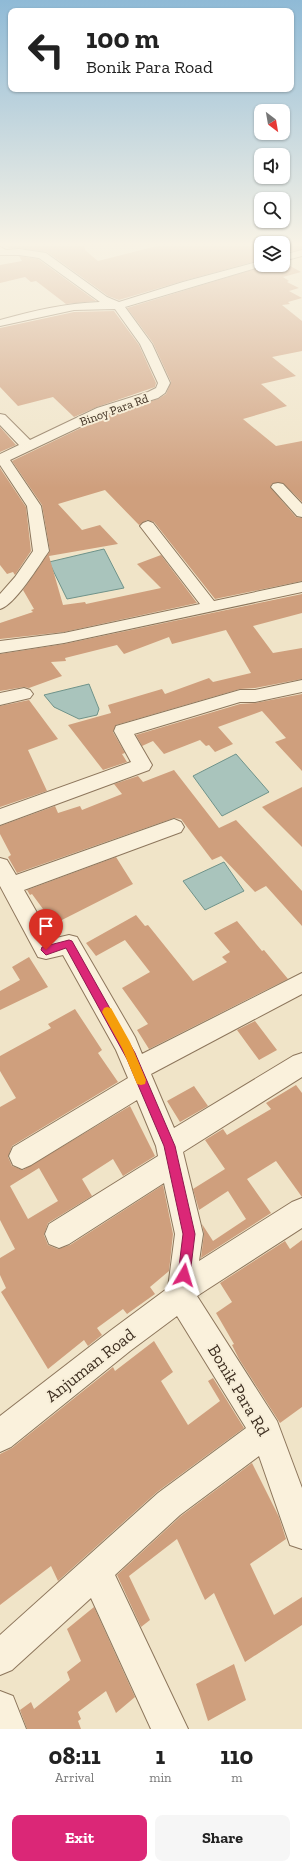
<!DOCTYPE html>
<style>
:root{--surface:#fff;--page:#f6f6f6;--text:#222;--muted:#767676;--accent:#db2777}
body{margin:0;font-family:"Zilla Slab",serif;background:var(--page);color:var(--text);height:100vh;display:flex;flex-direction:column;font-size:15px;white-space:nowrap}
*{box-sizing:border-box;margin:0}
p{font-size:13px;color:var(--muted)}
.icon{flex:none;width:22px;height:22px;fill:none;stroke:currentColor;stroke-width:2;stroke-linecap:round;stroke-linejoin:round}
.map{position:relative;height:1729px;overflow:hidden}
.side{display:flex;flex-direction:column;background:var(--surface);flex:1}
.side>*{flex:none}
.banner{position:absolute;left:8px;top:8px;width:286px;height:84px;border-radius:8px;box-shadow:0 1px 3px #0004;background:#fff;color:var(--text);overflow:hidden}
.needle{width:26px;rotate:149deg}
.fabs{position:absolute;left:254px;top:104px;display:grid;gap:8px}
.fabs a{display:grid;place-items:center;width:36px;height:36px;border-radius:8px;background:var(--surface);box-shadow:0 1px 3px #0004;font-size:20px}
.pin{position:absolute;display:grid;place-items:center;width:34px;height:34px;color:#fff;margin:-41px -17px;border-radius:50% 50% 50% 0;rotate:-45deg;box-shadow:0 0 4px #0007}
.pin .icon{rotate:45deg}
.me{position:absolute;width:44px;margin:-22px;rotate:7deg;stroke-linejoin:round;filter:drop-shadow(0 0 3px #0008)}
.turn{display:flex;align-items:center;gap:14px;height:84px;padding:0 12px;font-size:18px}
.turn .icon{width:52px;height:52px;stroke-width:2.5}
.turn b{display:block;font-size:28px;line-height:34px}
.eta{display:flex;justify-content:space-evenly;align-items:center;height:68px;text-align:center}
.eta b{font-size:24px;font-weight:700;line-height:28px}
.cta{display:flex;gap:8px;margin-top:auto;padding:8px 12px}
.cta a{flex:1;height:46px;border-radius:8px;background:var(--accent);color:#fff;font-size:16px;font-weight:700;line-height:46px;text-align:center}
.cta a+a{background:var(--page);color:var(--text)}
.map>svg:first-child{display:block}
</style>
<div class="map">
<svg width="302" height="1729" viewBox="0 0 302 1729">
<rect width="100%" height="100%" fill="#f0e4c8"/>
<path fill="#a9c4bc" stroke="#6f938a" d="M104,549L124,588L67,599L49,562Z
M89,684L99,709L97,715L79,719L54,707L44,695Z
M236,754L269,792L222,816L193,776Z
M224,862L244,891L205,910L183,881Z"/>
<path fill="#cf9f7d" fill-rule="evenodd" d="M6,246H84L85,250L98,261L157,246H261V260L183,281L119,300L108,296L47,252L19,248H9Z
M283,246H302V249L283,253Z
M19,256L38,259L96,301L66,304L36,281L31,282L25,277L0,283V265L22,261Z
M283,262L301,272L283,277L289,281L287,282L299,288L289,291L302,298L288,302L290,304L282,305L302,321V351L272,357L296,376L261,384L287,406L243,419L276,446L302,441V502L283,483H273L270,487L296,517L302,518V581L215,599L154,522L147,520L139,525L105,490L58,504L82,530L100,525L118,544L49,556L63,605L85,602L86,604L161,588L137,564L161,555L197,603L64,632L0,639V623L33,612L31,610L34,609L23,590L50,551L42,505L12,461L108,415L158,399L166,394L171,382L153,343L127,308L267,265H283Z
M114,311L139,345L156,383L155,387L97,407L74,417L53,397L18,406L0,387V328L74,312Z
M0,427L16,445L0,452Z
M0,468L26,507L31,551L15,575L13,572L7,574L0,565Z
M302,594V613L253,626L273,653L302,648V679L255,688L240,689L116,725L113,732L125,753L122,754L127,762L103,770L68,725L111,713L108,705L162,689L165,694L209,678L213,682L251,673L226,630L172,644L169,637L124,654L117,645L65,658L66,661L51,662L62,676L29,688L24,687L0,691V654L64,644Z
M302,694V771L275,742L286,738L262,711L218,727L233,744L215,752L209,745L206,746L200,740L164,754L153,741L142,746L136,735L240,704L255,703Z
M29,700L58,739L28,750L47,791L0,807V706Z
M174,770L219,828L236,820L302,891V926L266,886L255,892L221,856L212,860L181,819L174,818L17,873L8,857L11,855L0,834V826L55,806L58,813L80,806L82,810L122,794L114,784L138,776L143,782Z
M302,787V847L262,807Z
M116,857L133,884L54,924L32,894L30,895L27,890Z
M136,915L145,926L148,925L193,981L227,962L222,957L230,952L214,933L237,921L262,951L264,950L288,979L149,1049L137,1030L148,1024L122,988L150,972L125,940L96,956L86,943Z
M29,957L48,987L0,1010V991L20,980L12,967Z
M75,1009L102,1050L98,1053L118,1082L12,1146L8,1157L12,1166L23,1170L130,1106L155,1156L123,1176L113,1159L82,1179L92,1196L48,1223L44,1235L48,1245L58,1249L70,1245L163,1185L173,1234L169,1271L150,1287L155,1294L127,1314L123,1309L97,1328L102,1335L88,1346L84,1340L48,1369L1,1292L6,1288L0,1275V1258L15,1249L0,1220V1107L16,1098L0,1071V1056L51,1028L48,1024ZM39,1168L58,1201L28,1219L10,1186Z
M255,1021L277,1050L259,1060L237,1030Z
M296,1085L302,1093V1197L276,1161L247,1179L271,1213L201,1258L204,1234L202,1224L213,1241L246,1219L228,1191L199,1210L193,1189L225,1169L205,1140L223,1129L227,1135L271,1109L266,1103Z
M194,1086L208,1106L180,1122L167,1101Z
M302,1240V1407L280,1423L239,1359L232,1345L234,1344L216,1313L232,1302L220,1283L285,1241L290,1249Z
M154,1341L173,1372L161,1381L188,1425L220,1401L208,1381L213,1378L244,1428L157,1492L58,1581L51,1566L0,1605V1454L12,1448L113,1367L115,1371Z
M252,1463L279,1517L286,1539L250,1564L274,1615L302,1597V1625L245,1662L214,1593L205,1600L177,1539L129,1576L150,1620L141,1627L117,1575L181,1516Z
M94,1607L135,1697L116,1713L106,1691L78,1712L81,1719L78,1721L81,1729H27L20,1710L31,1702L34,1709L70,1680L67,1672L81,1661L67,1629Z
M234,1664L246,1700L208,1721L196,1684Z"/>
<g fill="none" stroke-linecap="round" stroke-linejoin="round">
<defs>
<path id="minor" d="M0,247L6,250L19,249L46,253L107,297L119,302L183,282L257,262L261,261V265H266L125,307L152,344L170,383L165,393L158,398L107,414L10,460L41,506L49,551C39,565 15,605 0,609V594L15,577L33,551L27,506L0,465V454L19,445L0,425V414L5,415L30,440L97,408L148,392L156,388L158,383L140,344L115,309L74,310L0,326V320C33,311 66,303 100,302L39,258L19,255H0Z
M302,250V256L283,261V255Z
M278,483L283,484L302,504V517L297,516L271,487L273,484Z
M148,521L153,523L214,601L302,582V592L64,643L0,653V641L64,633L200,604L140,526L143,523Z
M302,680V692L255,702H240L134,734L152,765L149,770L0,825V809L131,762L114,731L116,726L240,690H255Z
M24,688L30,690L33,694L30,698L0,705V693Z
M174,819L181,822L184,827L181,832L24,890L52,939L69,935L77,937L135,1037L142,1054L302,973V994L151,1074L174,1128L293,1056L302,1053V1077L183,1152L203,1234L199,1261L292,1202L302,1198V1228L197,1296L277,1421L302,1488V1549L290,1545L259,1456L180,1515L115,1575L188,1729H151L91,1598L12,1670L0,1675V1635L158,1493L246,1428L177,1316L130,1351L11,1447L0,1452V1416L110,1331L168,1288L175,1234L164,1183L69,1244L59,1248L49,1244L45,1234L49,1224L158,1156L156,1146L137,1100L31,1165L22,1169L13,1165L9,1156L13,1147L128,1078L116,1050L63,955L46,959L38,957L0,886V858L7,860L16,875Z
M0,1691L13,1696L26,1729H0Z"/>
</defs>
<use href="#minor" stroke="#8d765c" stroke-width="2"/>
<use href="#minor" fill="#faf1dc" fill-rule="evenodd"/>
</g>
<linearGradient id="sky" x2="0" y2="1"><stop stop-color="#8fbad6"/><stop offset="0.5" stop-color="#f8f3e6"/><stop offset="1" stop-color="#f8f3e6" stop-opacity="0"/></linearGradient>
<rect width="302" height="488" fill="url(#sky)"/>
<path fill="#db2777" stroke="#8e194d" d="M69,940L72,941L135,1053L175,1146L195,1234L190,1275L188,1280L184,1281L180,1280L178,1275L183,1234L164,1146L127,1059L66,948L46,955L41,950L42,947Z"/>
<path fill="#f59e0b" d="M107,1007L111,1008L130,1042L146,1080L145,1084L141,1085L137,1084L122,1048L102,1012L104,1008Z"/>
<g text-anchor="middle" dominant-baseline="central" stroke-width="4" stroke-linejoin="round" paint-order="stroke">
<g font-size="12" fill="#3d2e20" stroke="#f7eed8">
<text transform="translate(114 410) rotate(-20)">Binoy Para Rd</text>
</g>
<g font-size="17" fill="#3d2e20" stroke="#f7eed8">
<text transform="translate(90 1365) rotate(-38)">Anjuman Road</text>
<text transform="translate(239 1390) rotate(59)">Bonik Para Rd</text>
</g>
</g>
</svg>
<div class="fabs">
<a><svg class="needle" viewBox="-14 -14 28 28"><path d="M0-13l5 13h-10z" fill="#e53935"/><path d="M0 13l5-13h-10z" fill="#767676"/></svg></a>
<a><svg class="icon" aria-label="sound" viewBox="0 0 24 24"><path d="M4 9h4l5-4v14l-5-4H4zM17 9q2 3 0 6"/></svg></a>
<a><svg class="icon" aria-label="search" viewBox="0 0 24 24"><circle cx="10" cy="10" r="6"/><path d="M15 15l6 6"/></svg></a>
<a><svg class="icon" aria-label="layers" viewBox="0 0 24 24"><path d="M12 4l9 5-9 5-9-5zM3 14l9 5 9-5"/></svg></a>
</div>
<div class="pin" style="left:46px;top:950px;background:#d93025"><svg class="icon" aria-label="arrive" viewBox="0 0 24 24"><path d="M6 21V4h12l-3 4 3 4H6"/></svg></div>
<svg class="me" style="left:184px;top:1275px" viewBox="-20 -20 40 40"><path d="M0-17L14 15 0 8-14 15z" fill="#db2777" stroke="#fff" stroke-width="4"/></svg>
<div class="banner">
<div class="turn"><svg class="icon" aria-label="left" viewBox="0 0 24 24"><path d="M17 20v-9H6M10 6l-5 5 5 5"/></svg><div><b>100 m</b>Bonik Para Road</div></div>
</div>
</div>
<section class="side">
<div class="eta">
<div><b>08:11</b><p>Arrival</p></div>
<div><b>1</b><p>min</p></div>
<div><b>110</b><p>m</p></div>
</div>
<div class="cta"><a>Exit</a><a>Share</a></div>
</section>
